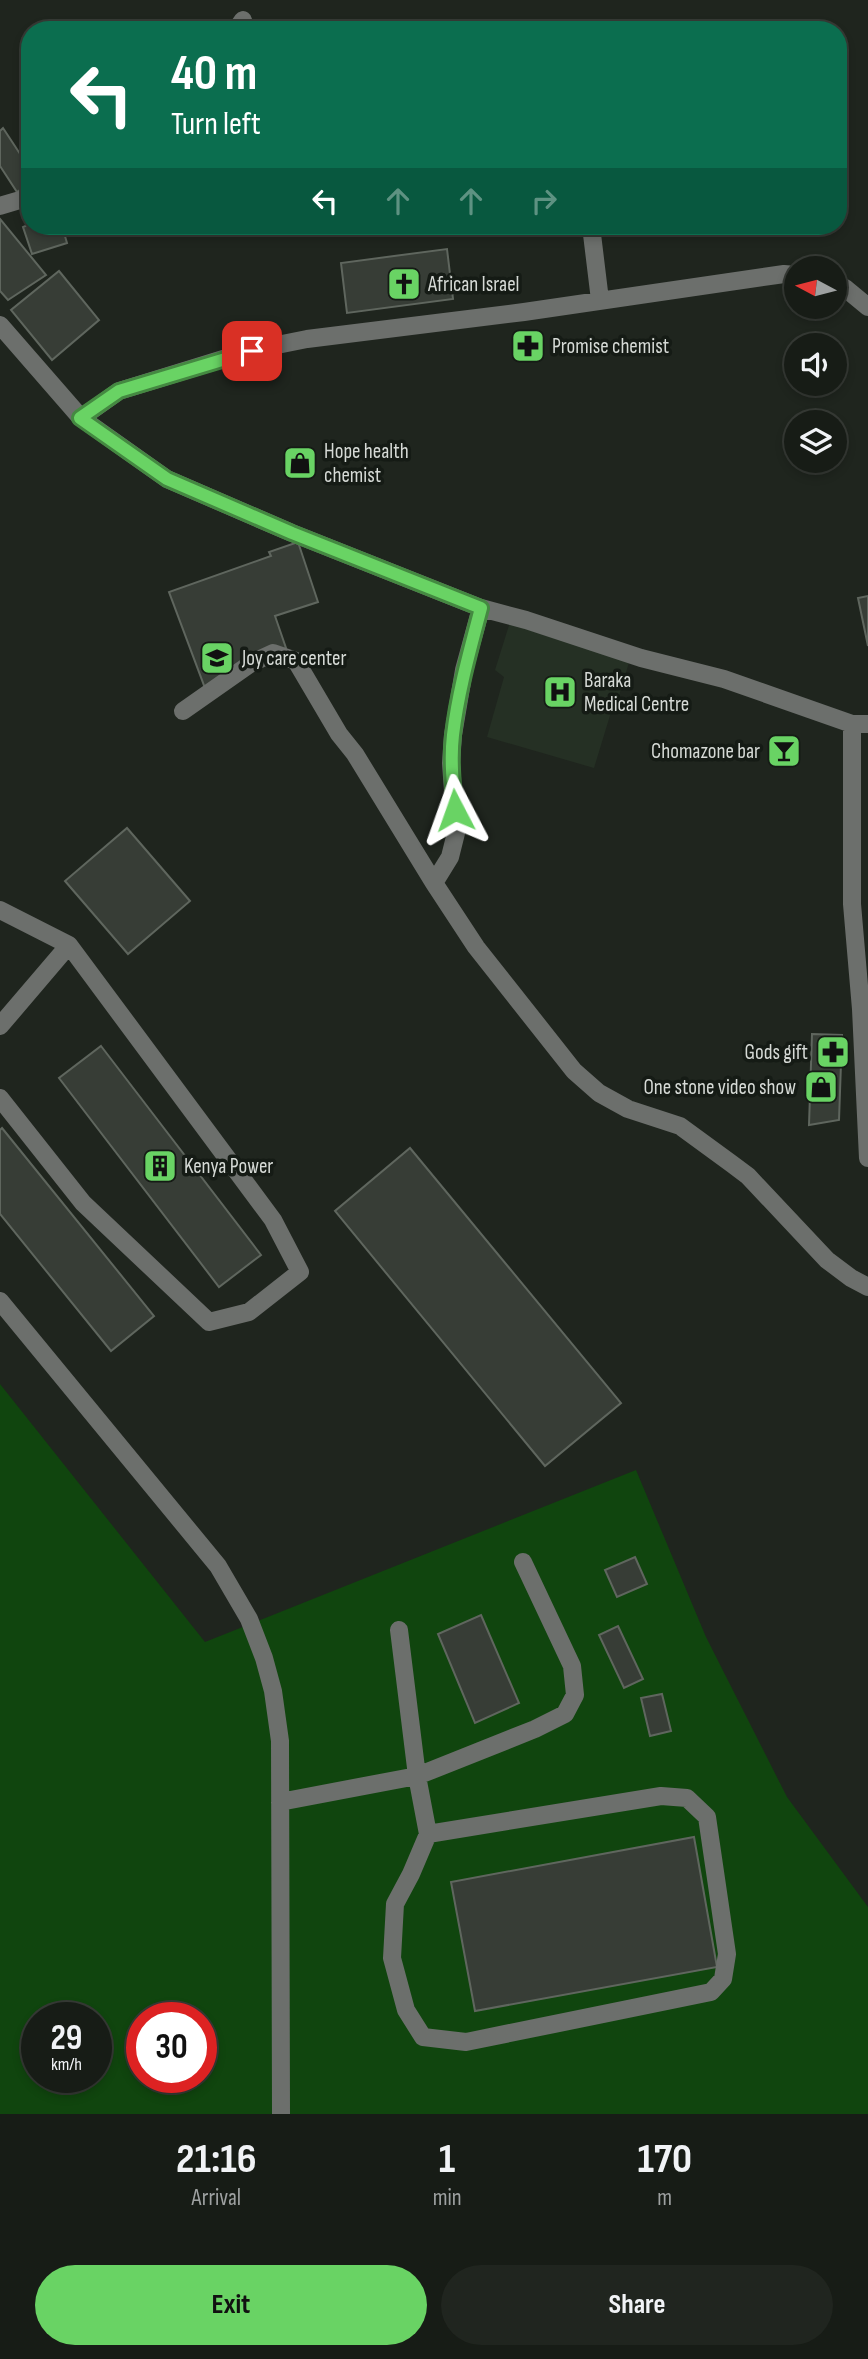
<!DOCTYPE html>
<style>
:root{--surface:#171c16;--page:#20251f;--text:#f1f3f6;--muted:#9ea1a1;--line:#363a35;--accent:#69d364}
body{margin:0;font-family:"Sofia Sans Condensed",sans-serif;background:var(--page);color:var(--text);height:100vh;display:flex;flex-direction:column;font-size:26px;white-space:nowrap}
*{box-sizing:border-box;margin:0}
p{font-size:23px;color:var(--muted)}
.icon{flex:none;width:38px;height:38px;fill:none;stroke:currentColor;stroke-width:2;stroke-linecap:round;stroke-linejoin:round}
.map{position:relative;height:2114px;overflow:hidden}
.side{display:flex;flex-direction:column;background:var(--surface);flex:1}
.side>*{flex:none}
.top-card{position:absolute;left:21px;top:21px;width:826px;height:214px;border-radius:28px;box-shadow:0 4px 10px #0003,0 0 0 2px var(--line);background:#0b6e4f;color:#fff;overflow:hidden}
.needle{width:46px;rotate:277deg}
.buttons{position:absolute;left:784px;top:256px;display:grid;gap:14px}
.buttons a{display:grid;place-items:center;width:63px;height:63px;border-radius:50%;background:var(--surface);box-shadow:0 4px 10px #0003,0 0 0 2px var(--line);font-size:35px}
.speed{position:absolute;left:21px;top:2002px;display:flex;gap:14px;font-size:35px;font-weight:700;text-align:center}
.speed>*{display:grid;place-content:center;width:91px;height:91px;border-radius:50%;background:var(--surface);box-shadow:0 4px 10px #0003,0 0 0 2px var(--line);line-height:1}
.speed small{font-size:18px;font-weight:400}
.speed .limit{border:10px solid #d22;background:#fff;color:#111}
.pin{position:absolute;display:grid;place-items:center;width:60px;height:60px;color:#fff;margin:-30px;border-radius:14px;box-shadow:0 4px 10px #0006}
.me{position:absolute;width:77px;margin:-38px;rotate:356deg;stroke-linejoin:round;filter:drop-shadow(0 0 5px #0008)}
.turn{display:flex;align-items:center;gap:24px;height:147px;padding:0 35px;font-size:32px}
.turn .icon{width:91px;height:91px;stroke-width:2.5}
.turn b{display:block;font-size:49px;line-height:60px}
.lanes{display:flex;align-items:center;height:66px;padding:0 35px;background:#0003;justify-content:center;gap:35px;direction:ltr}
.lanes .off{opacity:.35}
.eta{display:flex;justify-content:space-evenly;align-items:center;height:119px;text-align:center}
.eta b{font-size:42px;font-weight:700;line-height:49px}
.action{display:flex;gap:14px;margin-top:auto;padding:14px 35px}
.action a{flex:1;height:80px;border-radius:42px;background:var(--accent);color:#111;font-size:28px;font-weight:700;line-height:80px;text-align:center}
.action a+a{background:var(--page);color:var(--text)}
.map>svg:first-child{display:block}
</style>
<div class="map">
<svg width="868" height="2114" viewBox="0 0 868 2114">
<rect width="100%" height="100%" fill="#1f251e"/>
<path fill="#253024" d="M510,622L630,659L615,709H612L594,768L487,737L504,677L495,670Z"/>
<path fill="#10450e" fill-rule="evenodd" d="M0,1384L205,1642L636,1470L706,1637L787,1797L868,1907V2114H0ZM37,2018H96V2077H37ZM142,2018H201V2077H142Z"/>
<path fill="#373d36" stroke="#5f665e" stroke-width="2" d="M3,128L30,169V183L17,192L0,166V131Z
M0,219L46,275L8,300L0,291Z
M30,224L62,226L67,243L32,254L23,227Z
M447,249L453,299L347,313L341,263Z
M59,271L99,320L52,360L11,310Z
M298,542L318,602L275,616L286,648L205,688L169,592L271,556L269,552Z
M868,596V646L858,598Z
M127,828L190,901L128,954L65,881Z
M812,1034L842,1035L839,1120L809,1125Z
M101,1046L261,1255L219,1287L59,1078Z
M2,1128L154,1316L111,1351L0,1214V1130Z
M410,1148L621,1403L545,1466L335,1211Z
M635,1557L647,1584L617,1597L605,1570Z
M481,1615L519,1703L475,1723L438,1634Z
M618,1626L643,1679L624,1688L599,1635Z
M662,1694L671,1731L650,1736L641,1698Z
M694,1837L717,1967L475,2011L451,1882Z"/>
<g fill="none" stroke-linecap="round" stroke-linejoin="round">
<path stroke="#6c6f6c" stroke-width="18" d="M236,30L243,20
M0,206L30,197
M591,226L600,300
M835,283L845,288L868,307
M0,325L81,418L167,479L292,533L481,608L526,620L641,658L724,679L852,724H868
M81,418L119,391L252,350L307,339L524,312L784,274L796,275
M183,711L250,664L273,653L296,661L339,734L355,754L434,883L476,947L574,1071L599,1093L628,1109L680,1126L732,1164L748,1176L827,1260L851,1278L868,1287
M852,724V904L861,1009L868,1158
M434,883L450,857L456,833L451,763L453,735L464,670L481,608
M0,910L69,945L273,1220L300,1272L249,1312L209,1322L83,1203L0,1098
M0,1026L69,945
M0,1301L218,1566L249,1619L264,1658L273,1691L280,1741L281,2114
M399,1630L417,1776L535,1729L565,1714L575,1695L572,1666L523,1562
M280,1802L417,1776L428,1834L411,1874L395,1904L392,1958L406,2010L423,2037L466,2042L711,1992L723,1979L727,1954L707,1817L687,1798L661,1796L428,1834"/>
</g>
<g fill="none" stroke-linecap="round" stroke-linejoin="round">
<defs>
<path id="route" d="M252,351L119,391L80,418L167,479L292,533L481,608C470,650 458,692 453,735C450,760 453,785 455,810"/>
</defs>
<use href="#route" stroke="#448941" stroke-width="18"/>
<use href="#route" stroke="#69d364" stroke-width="12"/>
</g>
<defs>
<symbol id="church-square" viewBox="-11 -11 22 22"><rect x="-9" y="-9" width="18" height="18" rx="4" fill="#69d364" stroke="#151b15"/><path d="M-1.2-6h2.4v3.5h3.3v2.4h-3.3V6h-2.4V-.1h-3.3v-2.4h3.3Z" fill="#111"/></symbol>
<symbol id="pharmacy-square" viewBox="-11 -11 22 22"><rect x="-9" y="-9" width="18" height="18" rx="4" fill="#69d364" stroke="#151b15"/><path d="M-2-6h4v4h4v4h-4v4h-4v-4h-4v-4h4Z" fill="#111"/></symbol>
<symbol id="shop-square" viewBox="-11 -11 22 22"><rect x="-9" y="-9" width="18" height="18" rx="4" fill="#69d364" stroke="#151b15"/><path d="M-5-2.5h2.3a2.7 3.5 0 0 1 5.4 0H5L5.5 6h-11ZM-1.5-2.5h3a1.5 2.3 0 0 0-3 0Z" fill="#111"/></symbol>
<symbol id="school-square" viewBox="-11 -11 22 22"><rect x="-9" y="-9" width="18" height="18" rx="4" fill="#69d364" stroke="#151b15"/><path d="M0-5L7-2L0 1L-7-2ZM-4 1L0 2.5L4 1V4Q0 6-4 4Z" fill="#111"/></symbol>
<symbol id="hospital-square" viewBox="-11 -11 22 22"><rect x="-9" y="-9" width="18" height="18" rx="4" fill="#69d364" stroke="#151b15"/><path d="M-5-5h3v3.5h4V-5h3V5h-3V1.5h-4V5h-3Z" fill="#111"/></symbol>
<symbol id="bar-square" viewBox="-11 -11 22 22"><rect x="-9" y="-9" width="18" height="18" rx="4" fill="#69d364" stroke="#151b15"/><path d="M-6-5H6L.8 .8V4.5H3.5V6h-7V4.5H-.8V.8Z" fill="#111"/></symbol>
<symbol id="building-square" viewBox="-11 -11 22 22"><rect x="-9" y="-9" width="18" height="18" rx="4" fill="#69d364" stroke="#151b15"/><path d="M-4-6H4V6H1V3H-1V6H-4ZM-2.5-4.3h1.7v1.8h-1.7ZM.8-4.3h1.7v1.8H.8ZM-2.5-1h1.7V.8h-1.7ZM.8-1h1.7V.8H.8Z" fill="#111"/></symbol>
</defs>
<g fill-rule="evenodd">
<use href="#church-square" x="385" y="265" width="38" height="38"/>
<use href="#pharmacy-square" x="509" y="327" width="38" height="38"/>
<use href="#shop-square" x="281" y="444" width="38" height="38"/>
<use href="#school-square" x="198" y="639" width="38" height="38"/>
<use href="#hospital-square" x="541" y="673" width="38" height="38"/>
<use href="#bar-square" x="765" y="732" width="38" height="38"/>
<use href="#pharmacy-square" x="814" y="1033" width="38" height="38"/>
<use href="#shop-square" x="802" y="1068" width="38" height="38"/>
<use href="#building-square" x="141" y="1147" width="38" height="38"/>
</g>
<g text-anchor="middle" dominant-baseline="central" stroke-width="7" stroke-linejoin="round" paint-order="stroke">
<g font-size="21" fill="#d6dad6" stroke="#151b15" text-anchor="start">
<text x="428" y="284">African Israel</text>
<text x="552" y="346">Promise chemist</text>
<text x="324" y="451">Hope health<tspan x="324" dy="24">chemist</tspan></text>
<text x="242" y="658">Joy care center</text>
<text x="584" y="680">Baraka<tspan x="584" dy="24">Medical Centre</tspan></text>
<text x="760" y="751" text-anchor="end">Chomazone bar</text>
<text x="808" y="1052" text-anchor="end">Gods gift</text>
<text x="796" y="1087" text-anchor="end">One stone video show</text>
<text x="184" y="1166">Kenya Power</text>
</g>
</g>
</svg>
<div class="buttons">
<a><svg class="needle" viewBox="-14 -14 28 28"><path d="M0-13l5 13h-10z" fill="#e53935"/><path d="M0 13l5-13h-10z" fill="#9ea1a1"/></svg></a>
<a><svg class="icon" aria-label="sound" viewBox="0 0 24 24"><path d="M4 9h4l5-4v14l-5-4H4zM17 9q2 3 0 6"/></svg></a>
<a><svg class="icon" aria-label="layers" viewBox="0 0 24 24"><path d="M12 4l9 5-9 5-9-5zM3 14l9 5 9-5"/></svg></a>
</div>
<div class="speed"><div>29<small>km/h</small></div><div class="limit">30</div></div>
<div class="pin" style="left:252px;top:351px;background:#d93025"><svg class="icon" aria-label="arrive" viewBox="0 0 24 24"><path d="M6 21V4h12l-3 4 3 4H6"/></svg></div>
<svg class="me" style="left:455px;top:810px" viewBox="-20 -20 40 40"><path d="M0-17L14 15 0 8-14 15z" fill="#69d364" stroke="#fff" stroke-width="4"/></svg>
<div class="top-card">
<div class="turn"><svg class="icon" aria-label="left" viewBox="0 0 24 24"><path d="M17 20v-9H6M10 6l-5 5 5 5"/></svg><div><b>40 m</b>Turn left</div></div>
<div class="lanes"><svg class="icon" aria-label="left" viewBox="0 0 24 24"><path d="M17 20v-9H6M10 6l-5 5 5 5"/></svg><svg class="icon off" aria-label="ahead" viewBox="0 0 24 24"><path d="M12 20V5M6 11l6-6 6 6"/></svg><svg class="icon off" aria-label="ahead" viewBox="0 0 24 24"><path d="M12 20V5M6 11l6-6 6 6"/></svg><svg class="icon off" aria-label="right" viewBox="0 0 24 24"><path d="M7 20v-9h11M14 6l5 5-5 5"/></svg></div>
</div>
</div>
<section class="side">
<div class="eta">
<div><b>21:16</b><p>Arrival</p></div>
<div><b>1</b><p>min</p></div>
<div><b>170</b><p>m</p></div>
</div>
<div class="action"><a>Exit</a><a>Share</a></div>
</section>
